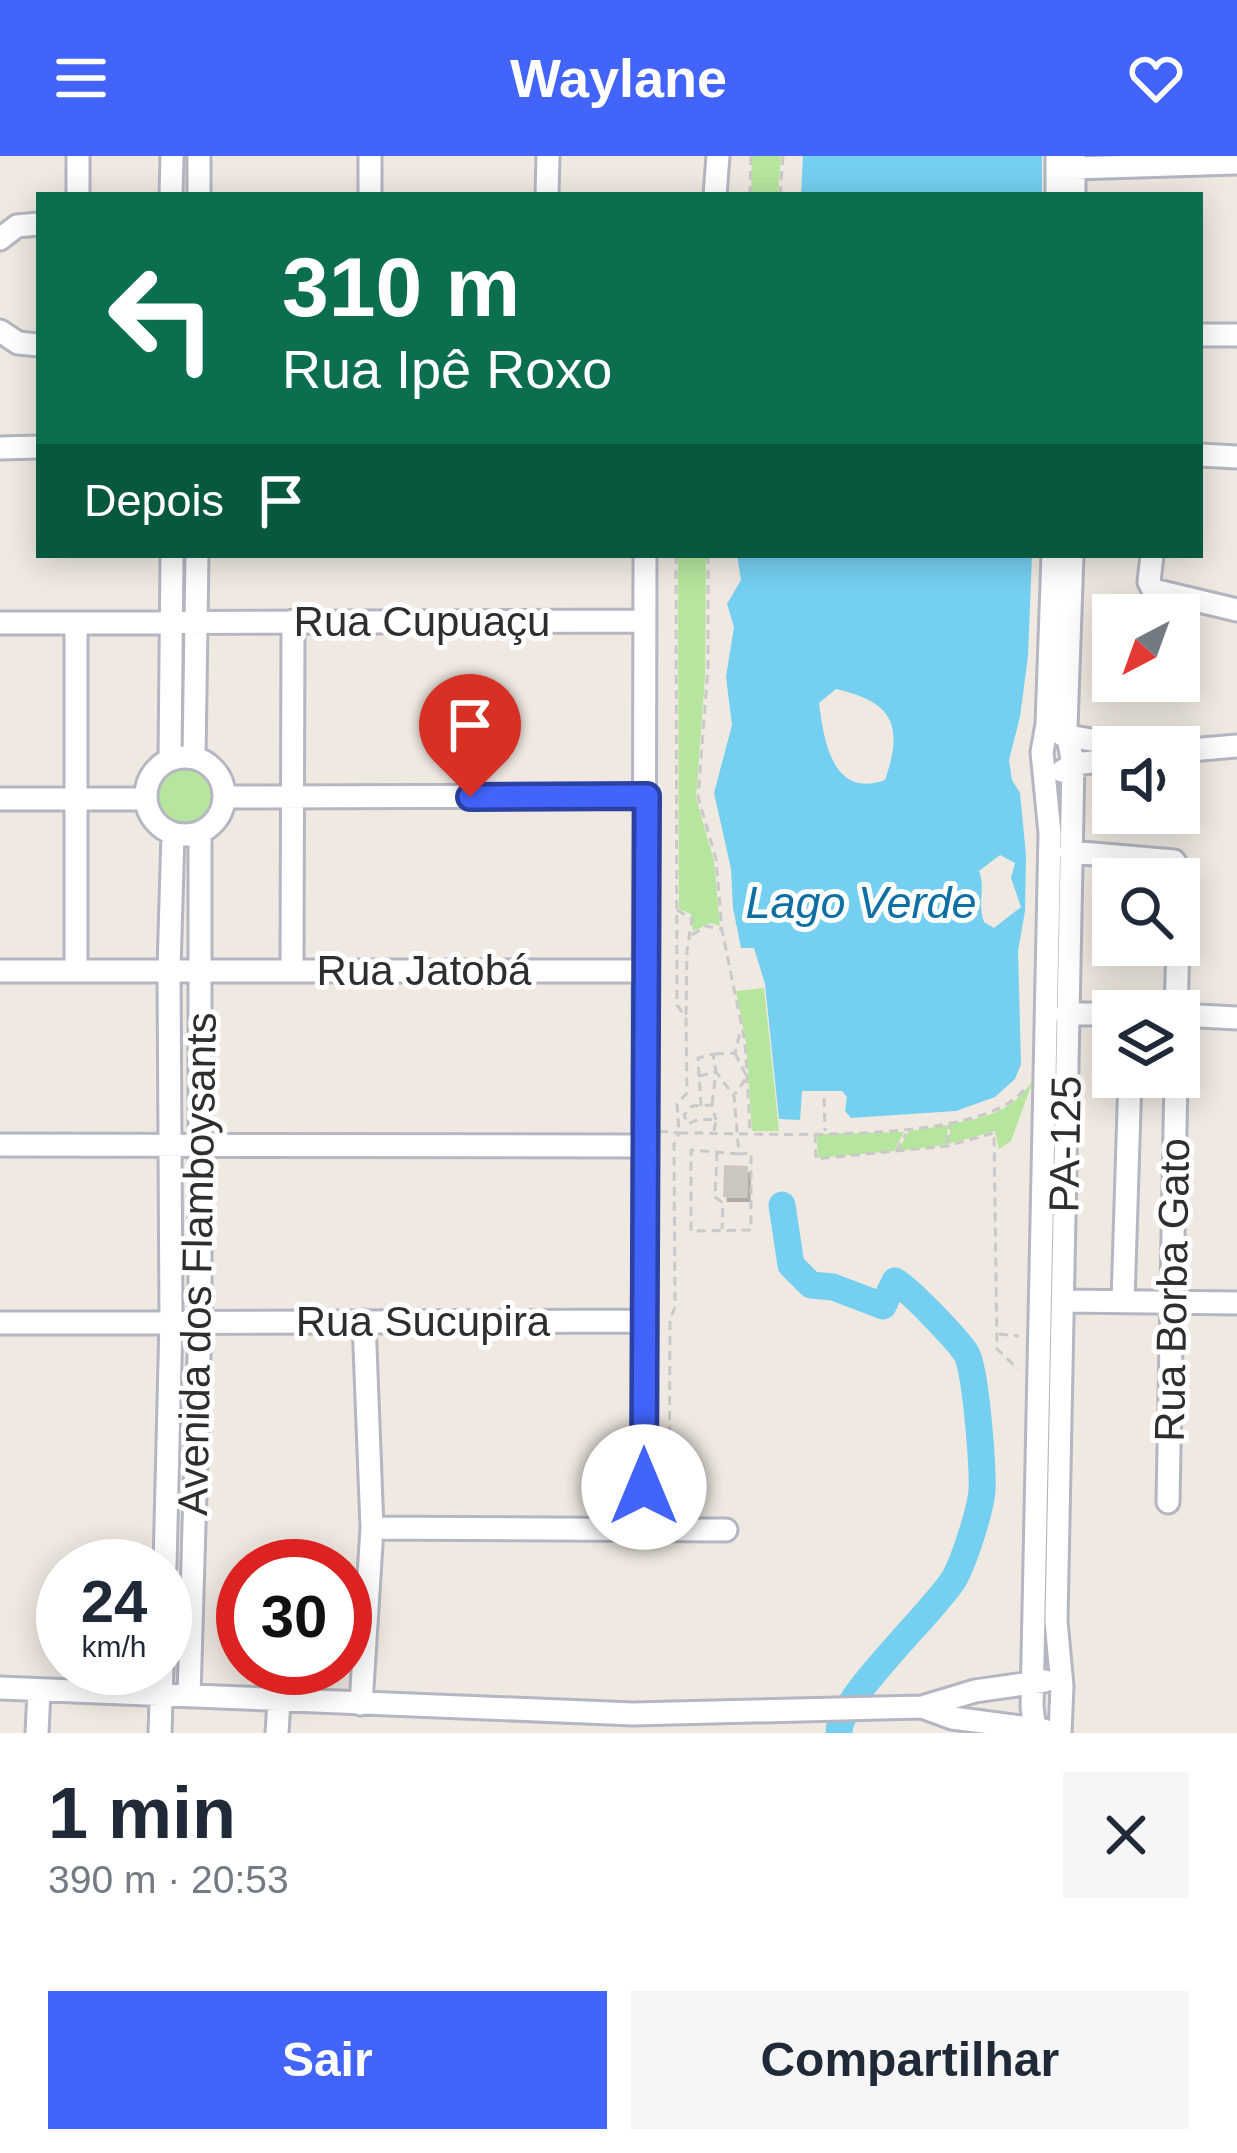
<!DOCTYPE html>
<html lang="pt">
<meta charset="utf-8">
<style>
:root{--surface:#fff;--page:#f6f6f7;--text:#1f2937;--muted:#747a83;--accent:#4264fb}
body{margin:0;font-family:Helvetica,sans-serif;background:var(--page);color:var(--text);height:100vh;display:flex;flex-direction:column;font-size:45px;white-space:nowrap}
*{box-sizing:border-box;margin:0}
p{font-size:39px;color:var(--muted)}
.icon{flex:none;width:66px;height:66px;fill:none;stroke:currentColor;stroke-width:2;stroke-linecap:round;stroke-linejoin:round}
.map{position:relative;height:1577px;overflow:hidden}
.details{display:flex;flex-direction:column;background:var(--surface);flex:1}
.details>*{flex:none}
.guide{position:absolute;left:36px;top:36px;width:1167px;height:366px;border-radius:0px;box-shadow:0 6px 30px #0003;background:#0b6e4f;color:#fff;overflow:hidden}
.needle{width:78px;rotate:221deg}
.fabs{position:absolute;left:1092px;top:438px;display:grid;gap:24px}
.fabs a{display:grid;place-items:center;width:108px;height:108px;border-radius:0px;background:var(--surface);box-shadow:0 6px 30px #0003;font-size:60px}
.speed{position:absolute;left:36px;top:1383px;display:flex;gap:24px;font-size:60px;font-weight:700;text-align:center}
.speed>*{display:grid;place-content:center;width:156px;height:156px;border-radius:50%;background:var(--surface);box-shadow:0 6px 30px #0003;line-height:1}
.speed small{font-size:30px;font-weight:400}
.speed .limit{border:18px solid #d22;background:#fff;color:#111}
.pin{position:absolute;display:grid;place-items:center;width:102px;height:102px;color:#fff;margin:-123px -51px;border-radius:50% 50% 50% 0;rotate:-45deg;box-shadow:0 0 12px #0007}
.pin .icon{rotate:45deg}
.me{position:absolute;width:132px;margin:-66px;rotate:0deg;stroke-linejoin:round;filter:drop-shadow(0 0 9px #0008)}
.turn{display:flex;align-items:center;gap:42px;height:252px;padding:0 48px;font-size:54px}
.turn .icon{width:156px;height:156px;stroke-width:2.5}
.turn b{display:block;font-size:84px;line-height:102px}
.then{display:flex;align-items:center;height:114px;padding:0 48px;background:#0003;gap:24px;font-size:45px}
.round{display:grid;place-items:center;flex:none;width:126px;height:126px;border-radius:0px;background:var(--page)}
.summary{display:flex;align-items:center;justify-content:space-between;height:204px;padding:0 48px}
h1{font-size:72px;font-weight:700;line-height:90px}
.cta{display:flex;gap:24px;margin-top:auto;padding:24px 48px}
.cta a{flex:1;height:138px;border-radius:0px;background:var(--accent);color:#fff;font-size:48px;font-weight:700;line-height:138px;text-align:center}
.cta a+a{background:var(--page);color:var(--text)}
header{display:flex;justify-content:space-between;align-items:center;height:156px;padding:0 48px;background:var(--accent);color:#fff;font-size:54px;font-weight:700}
.map>svg:first-child{display:block}
</style>
<header><svg class="icon" aria-label="menu" viewBox="0 0 24 24"><path d="M4 6h16M4 12h16M4 18h16"/></svg>Waylane<svg class="icon" aria-label="heart" viewBox="0 0 24 24"><path d="M12 20l-8-8c-3-5 5-10 8-4 3-6 11-1 8 4z"/></svg></header>
<div class="map">
<svg width="1237" height="1577" viewBox="0 0 1237 1577">
<defs>
<filter id="shadow"><feDropShadow dx="3.5" dy="6" stdDeviation="0" flood-color="#0004"/></filter>
</defs>
<rect width="100%" height="100%" fill="#efe9e1"/>
<path fill="#b6e59e" d="M752,0H781L778,39H751Z
M678,399H706L705,521L696,642L714,705L720,770L711,767L693,775L691,758L679,753Z
M154 639a30 30 0 1 1 60 0a30 30 0 1 1-60 0Z
M764,832L779,975H752L746,887L736,835Z
M1034,922L1011,985L999,993L995,975L948,988L951,968C988,961 1014,955 1034,922Z
M948,969L946,989L898,995L909,975Z
M904,976L894,995L818,1002L817,978Z"/>
<path fill="#75cff0" fill-rule="evenodd" d="M803,0H1042V39H801Z
M737,399H1032L1028,500L1020,561L1009,604L1012,624L1020,637L1026,699L1025,755L1018,795L1021,908L1015,923L995,941L956,955L851,962L845,955L847,941L842,935H802L800,964L779,963L765,828L754,792H741L733,752L731,713L714,637L732,569L726,521L734,471L727,448L741,424ZM836,533C893,546 904,569 885,624C833,643 824,586 819,547ZM1000,699L1015,707L1011,722L1021,751L994,772L984,766C977,747 986,732 979,715Z"/>
<g fill="none" stroke-linecap="round" stroke-linejoin="round">
<path stroke="#75cff0" stroke-width="27" d="M782,1049L791,1109L811,1129L833,1131L883,1150L895,1125C910,1134 956,1182 966,1197C976,1212 983,1313 982,1335C980,1356 964,1405 954,1423C932,1458 838,1543 839,1577"/>
</g>
<path fill="#cbc7bf" filter="url(#shadow)" d="M724,1009L748,1010L747,1042L723,1041Z"/>
<g fill="none" stroke-linecap="round" stroke-linejoin="round">
<defs>
<path id="minor" d="M370,0V39
M1074,12L1237,7
M78,39V0
M171,39L172,0
M199,39V0
M547,39L548,0
M715,39L718,0
M1057,39V0
M1074,39V0
M0,83L17,70L39,68
M0,175L18,187L39,189
M1200,179H1237
M0,292L39,291
M1200,299L1237,301
M1152,399L1149,426L1153,434L1237,454
M0,467L645,465
M1062,579L1133,591
M1179,595L1237,590
M146 640a39 39 0 1 1 78 0a39 39 0 1 1-78 0Z
M194,602L197,399
M170,604L172,399
M1062,615L1073,608L1113,604
M224,641L647,640
M0,643H146
M1070,696L1174,705L1179,713V735
M76,814V467
M292,814L293,465
M0,815H647
M1176,855L1178,789
M1066,858H1113
M1179,859L1237,862
M0,989L645,990
M1063,1145L1237,1147
M1123,1145L1130,921
M0,1167L645,1165
M1168,1346L1176,921
M372,1372L726,1374
M643,1373L645,399
M165,1410L171,1165L169,813L173,677
M0,1532L633,1558L922,1551L975,1535L1045,1525
M189,1540L200,1165V676
M361,1548L372,1372L364,1165
M922,1551L952,1562L1044,1574
M37,1577L39,1535
M160,1577L162,1512
M277,1577L279,1545
M1035,1577L1032,1550L1050,677L1042,596L1047,568L1053,399
M1060,1577L1062,1530L1056,1465L1073,608L1066,571L1072,399"/>
</defs>
<use href="#minor" stroke="#b4b7c1" stroke-width="27"/>
<path stroke="#c9c9c9" stroke-width="3" stroke-dasharray="9 6" stroke-linecap="butt" d="M750,39L751,0
M780,39L783,0
M676,399L677,849L686,862L687,937L677,948L679,977C751,976 984,993 1026,931
M708,399V512L698,641L716,703L722,774L745,886L750,974
M677,754L692,763L687,794L686,860
M692,779L706,770L721,773
M735,897L747,921L735,938
M715,898L735,897L741,873
M699,920L698,902L713,898L716,916L712,948
M824,942L825,975
M701,950L699,920L716,916L734,940L739,998L751,997V1074L691,1075V994L739,998
M659,975L679,977L674,988L675,1151L670,1164L669,1354
M714,975L716,964L699,963L688,968L684,959L692,950L712,949L716,964
M815,978L816,1003L947,990L994,977L997,1193L1018,1213
M947,988L950,968
M896,995L906,978
M717,996L715,1041L723,1047L722,1073
M999,1178L1019,1180"/>
<use href="#minor" stroke="#fff" stroke-width="21"/>
</g>
<g fill="none" stroke-linecap="round" stroke-linejoin="round">
<defs>
<path id="route" d="M470,641L647,640L644,1331"/>
</defs>
<use href="#route" stroke="#2b41a3" stroke-width="30"/>
<use href="#route" stroke="#4264fb" stroke-width="21"/>
</g>
<g text-anchor="middle" dominant-baseline="central" stroke-width="10" stroke-linejoin="round" paint-order="stroke">
<g font-size="42" fill="#2e2e2e" stroke="#fff">
<text x="422" y="465">Rua Cupuaçu</text>
<text x="424" y="814">Rua Jatobá</text>
<text transform="translate(1065 988) rotate(-89)">PA-125</text>
<text transform="translate(197 1108) rotate(-89)">Avenida dos Flamboysants</text>
<text transform="translate(1172 1134) rotate(-89)">Rua Borba Gato</text>
<text x="423" y="1165">Rua Sucupira</text>
</g>
<g font-size="45" font-style="italic" fill="#0d6fa3" stroke="#fff">
<text x="861" y="746">Lago Verde</text>
</g>
</g>
</svg>
<div class="fabs">
<a><svg class="needle" viewBox="-14 -14 28 28"><path d="M0-13l5 13h-10z" fill="#e53935"/><path d="M0 13l5-13h-10z" fill="#747a83"/></svg></a>
<a><svg class="icon" aria-label="sound" viewBox="0 0 24 24"><path d="M4 9h4l5-4v14l-5-4H4zM17 9q2 3 0 6"/></svg></a>
<a><svg class="icon" aria-label="search" viewBox="0 0 24 24"><circle cx="10" cy="10" r="6"/><path d="M15 15l6 6"/></svg></a>
<a><svg class="icon" aria-label="layers" viewBox="0 0 24 24"><path d="M12 4l9 5-9 5-9-5zM3 14l9 5 9-5"/></svg></a>
</div>
<div class="speed"><div>24<small>km/h</small></div><div class="limit">30</div></div>
<div class="pin" style="left:470px;top:641px;background:#d93025"><svg class="icon" aria-label="arrive" viewBox="0 0 24 24"><path d="M6 21V4h12l-3 4 3 4H6"/></svg></div>
<svg class="me" style="left:644px;top:1331px" viewBox="-20 -20 40 40"><circle r="19" fill="#fff"/><path d="M0-13L10 11 0 6-10 11z" fill="#4264fb"/></svg>
<div class="guide">
<div class="turn"><svg class="icon" aria-label="left" viewBox="0 0 24 24"><path d="M17 20v-9H6M10 6l-5 5 5 5"/></svg><div><b>310 m</b>Rua Ipê Roxo</div></div>
<div class="then">Depois<svg class="icon" aria-label="arrive" viewBox="0 0 24 24"><path d="M6 21V4h12l-3 4 3 4H6"/></svg></div>
</div>
</div>
<section class="details">
<div class="summary"><div><h1>1 min</h1><p>390 m · 20:53</p></div><a class="round"><svg class="icon" aria-label="close" viewBox="0 0 24 24"><path d="M6 6l12 12M18 6L6 18"/></svg></a></div>
<div class="cta"><a>Sair</a><a>Compartilhar</a></div>
</section>
